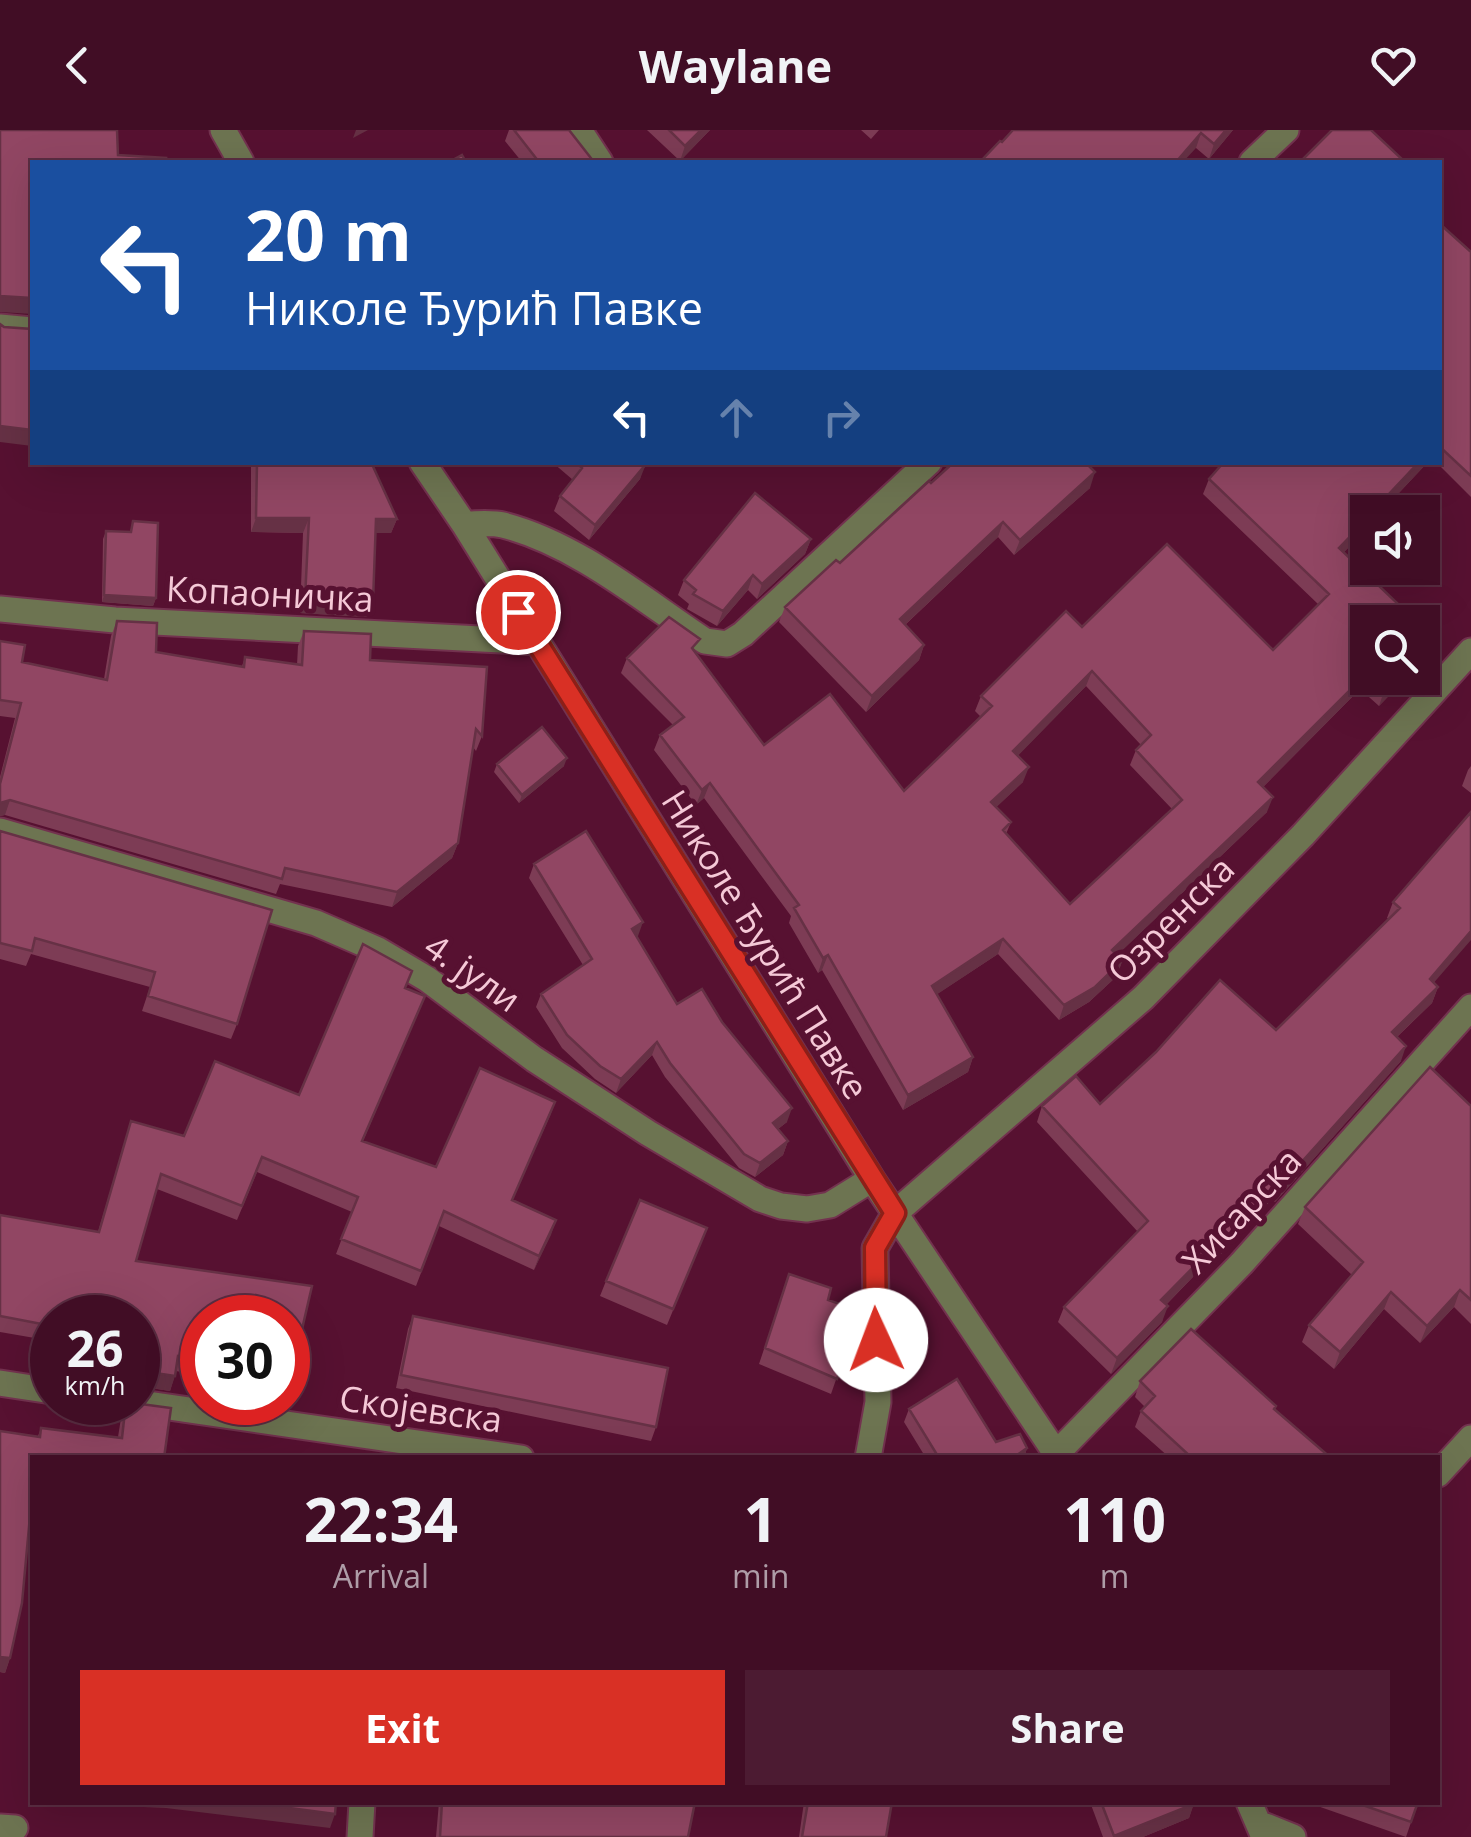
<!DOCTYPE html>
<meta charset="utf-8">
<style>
:root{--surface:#410d25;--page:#4c1b32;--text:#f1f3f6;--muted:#ae9ca7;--line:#5a2d42;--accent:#d93025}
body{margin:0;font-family:"Open Sans",sans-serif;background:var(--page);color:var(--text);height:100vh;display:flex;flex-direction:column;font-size:38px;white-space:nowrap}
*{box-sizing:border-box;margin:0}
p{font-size:32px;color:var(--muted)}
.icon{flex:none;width:55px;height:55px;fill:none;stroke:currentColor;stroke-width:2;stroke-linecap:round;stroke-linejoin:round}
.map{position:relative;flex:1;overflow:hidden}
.details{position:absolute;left:30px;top:1325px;width:1410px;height:350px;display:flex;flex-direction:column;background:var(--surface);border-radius:0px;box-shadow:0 10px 40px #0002,0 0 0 2px var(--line)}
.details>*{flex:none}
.top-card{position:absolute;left:30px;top:30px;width:1412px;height:305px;border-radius:0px;box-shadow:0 10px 40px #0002,0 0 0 2px var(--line);background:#1a4fa0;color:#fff;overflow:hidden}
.controls{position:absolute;left:1350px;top:365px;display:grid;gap:20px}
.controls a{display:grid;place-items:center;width:90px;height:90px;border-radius:0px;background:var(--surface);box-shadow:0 10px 40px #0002,0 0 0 2px var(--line);font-size:50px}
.speed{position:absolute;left:30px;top:1165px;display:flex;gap:20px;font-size:50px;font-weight:700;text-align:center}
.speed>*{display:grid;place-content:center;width:130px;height:130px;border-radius:50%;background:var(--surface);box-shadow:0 10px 40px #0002,0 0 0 2px var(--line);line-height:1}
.speed small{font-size:25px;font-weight:400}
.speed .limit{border:15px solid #d22;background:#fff;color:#111}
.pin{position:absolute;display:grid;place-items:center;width:85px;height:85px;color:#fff;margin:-42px;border:5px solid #fff;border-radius:50%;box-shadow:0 2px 10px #0007}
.me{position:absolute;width:110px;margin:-55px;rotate:358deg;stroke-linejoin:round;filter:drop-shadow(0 0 8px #0008)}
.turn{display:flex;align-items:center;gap:35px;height:210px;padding:0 50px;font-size:45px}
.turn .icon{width:130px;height:130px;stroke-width:2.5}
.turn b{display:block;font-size:70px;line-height:85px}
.lanes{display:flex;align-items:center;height:95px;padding:0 50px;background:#0003;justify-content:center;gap:50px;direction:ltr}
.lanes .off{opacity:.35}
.eta{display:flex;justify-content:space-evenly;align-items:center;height:170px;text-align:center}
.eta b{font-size:60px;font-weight:700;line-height:70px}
.cta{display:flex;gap:20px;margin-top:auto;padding:20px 50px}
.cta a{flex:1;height:115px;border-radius:0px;background:var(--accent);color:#fff;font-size:40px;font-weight:700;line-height:115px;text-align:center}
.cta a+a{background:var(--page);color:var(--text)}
header{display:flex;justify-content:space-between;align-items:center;height:130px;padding:0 50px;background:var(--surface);font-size:45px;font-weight:700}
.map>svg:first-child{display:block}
</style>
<header><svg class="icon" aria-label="back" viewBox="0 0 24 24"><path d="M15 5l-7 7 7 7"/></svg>Waylane<svg class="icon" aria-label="heart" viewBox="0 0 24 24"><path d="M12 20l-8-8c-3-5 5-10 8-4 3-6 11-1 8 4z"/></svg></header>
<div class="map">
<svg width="1471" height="1707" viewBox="0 0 1471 1707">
<rect width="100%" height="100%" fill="#571131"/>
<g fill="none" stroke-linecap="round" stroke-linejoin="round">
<defs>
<path id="minor" d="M223,0L241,32
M579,0L600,32
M1252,32L1286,0
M0,197L32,200
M422,332L464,394L872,1049L1059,1328
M464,394C477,394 491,392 503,395C577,414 643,470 705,511L727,514L743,504L929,332
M0,479L115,490L537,512
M0,701L316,793L378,820L427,849L534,929L648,1003L760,1069L781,1076L807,1079L830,1075L872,1049
M0,1253L52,1261
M134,1272L521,1328
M1057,1323L1241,1134L1471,877
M868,1328L878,1272L875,1118L895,1083L1143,868L1303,705L1471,521
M1438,1344L1471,1308
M1249,1672L1264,1707
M1258,1693L1293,1707
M0,1697L15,1698
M360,1707L362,1672"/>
</defs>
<use href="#minor" stroke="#73324f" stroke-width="29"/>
<use href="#minor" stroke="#6d7451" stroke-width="25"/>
</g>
<path fill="#7d3c55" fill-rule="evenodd" d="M509,0H569L594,32H522L505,11Z
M647,0H710L680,31Z
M861,0H879L871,9Z
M1013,0H1233L1209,29L1196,18L1002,12Z
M1440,94L1471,122V367L1436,332H1440Z
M198,332H371L397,389L391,403H376L367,487L300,483L303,403L251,402V333Z
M552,332H644L640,349L589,410L554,381L560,366L573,350Z
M1428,332L1381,382H1368V397L1344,422L1368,492V548H1406L1379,576L1360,559L1263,657L1267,682L1117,825L1122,831L1117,846L1089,872L1059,890L998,824L937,864L973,927L968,942L903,980L822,840L818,843L789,793L791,786L704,668L696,675L654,620L660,605L673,595L621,543L627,528L695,522L764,615L904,661L981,587L975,581L981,566L1082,497L1273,520L1318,474L1203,364L1209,349ZM1086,556L1141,615L1136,620L1130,635L1172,679L1070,774L1006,704L1011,692L996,677L1023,652L1018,625Z
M931,353L1090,358L1014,425L998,407L905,495L924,515L919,530L866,582L779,492L785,477L840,433Z
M133,391L156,468L153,476L102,472L103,409L106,401L130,402Z
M811,409L805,424L757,469L748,460L717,496L687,479L689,474L678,465L684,450Z
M117,491L156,522L242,536L245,527L297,535L298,516L304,501L370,530L487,537L482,606L476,621L473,617L458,713L452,728L392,777L280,754L276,764L5,685L0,686V647L15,588L0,586V511L22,532L104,549L111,506Z
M497,634L564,636L519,673L494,642Z
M1471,636V663L1462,656L1468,640Z
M1471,682L1434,853L1438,857L1432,873L1397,907L1401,931L1275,1072L1272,1069L1220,1125L1217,1122L1166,1175L1162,1192L1111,1244L1058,1192L1064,1177L1138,1102L1037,992L1042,976L1100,974L1276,900L1389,789L1387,788L1393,772Z
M0,701L237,894L231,909L142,881L150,857L31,824L26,836L0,829Z
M534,734L638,806H637L677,874L722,892L787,992L778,999L788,1011L783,1025L755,1047L739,1038L665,947L652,925L616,963L595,949L562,918L536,877L541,864L583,835L529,748Z
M363,814L412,841L405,858L425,866L363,1011L436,1037L480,938L555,972L512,1070L556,1090L534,1140L439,1096L416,1156L336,1124L352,1082L257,1042L237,1090L157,1059L136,1131L312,1156L288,1257V1188H202V1246L176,1241L170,1261L138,1256V1188H52V1211L0,1202V1085L98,1102L131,991L184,1006L215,931L299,965Z
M1471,976V1194L1454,1177L1420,1213L1384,1179L1334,1239L1302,1212L1309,1195L1352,1145L1298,1094L1305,1077Z
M707,1098L667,1195L600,1166L606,1151Z
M789,1144L828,1170L860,1181L831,1264L759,1234Z
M413,1186L656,1297L651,1311L396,1258L408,1199Z
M1140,1251L1276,1276L1275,1279L1331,1328H1170L1135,1297L1141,1281L1145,1277L1135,1267Z
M125,1272H136L164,1328H32V1402L28,1401L10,1528L5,1543L0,1542V1301L38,1306L41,1298L118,1307L122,1282Z
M909,1279L996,1312L1027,1318L1024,1328H926L904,1292Z
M439,1672H695L688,1707H436Z
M804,1672H892L886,1707H799Z
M1090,1672H1194L1189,1688L1143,1707H1103Z
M1306,1672H1418L1406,1707Z"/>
<path fill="#663145" d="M356,0H368L353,8Z
M701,0H710L680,31L685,16Z
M1226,0H1233L1209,29L1214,14Z
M1201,3L1196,18L1183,32H1176Z
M0,166L32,168V184L0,182Z
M0,296L32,300V316L0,312Z
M1419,332H1428L1381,382H1372Z
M646,334L640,349L589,410L595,395Z
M1095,342L1090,358L1014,425L1020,410Z
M256,388H309L303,403L251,402Z
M1368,388V397L1334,433L1339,418Z
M376,389H397L391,403H371Z
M1003,392L998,407L894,505L900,489Z
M811,409L805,424L757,469L762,454Z
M753,445L748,460L717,496L723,481Z
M104,465L156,468L153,476L102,472Z
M305,469L373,472L367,487L300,483Z
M1434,509L1428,524L1422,530V521Z
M924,515L919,530L866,582L872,566Z
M1092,541L1086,556L1008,636L1013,621Z
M1366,544L1360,559L1253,667L1258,652Z
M1397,548H1406L1379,576L1384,561Z
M567,628L564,636L519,673L522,665Z
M1029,637L1023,652L986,687L991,672Z
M710,653L704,668L696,675L702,660Z
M1273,667L1267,682L1107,835L1112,820Z
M10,670L5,685L0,686V673Z
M458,713L452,728L392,777L397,762Z
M643,792L638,806L627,812L632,799Z
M1471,801V810L1424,864L1430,849Z
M1003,809L998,824L927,871L932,856Z
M828,825L822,840L818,843L823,828Z
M1122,831L1117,846L1089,872L1059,890L1064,875Z
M1438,857L1432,873L1386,917L1392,902Z
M657,912L652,925L616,963L621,949Z
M1406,916L1401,931L1275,1072L1280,1056Z
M973,927L968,942L903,980L908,965Z
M555,972L550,986L506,1084L512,1070Z
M792,978L787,992L769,1006L773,993Z
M788,1011L783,1025L755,1047L760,1033Z
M1278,1054L1272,1069L1220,1125L1226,1110Z
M556,1090L551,1105L534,1140L539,1126Z
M1223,1107L1217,1122L1155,1186L1161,1170Z
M1460,1160L1454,1177L1420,1213L1427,1196Z
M1391,1162L1384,1179L1334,1239L1340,1222Z
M1168,1176L1162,1192L1111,1244L1117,1228Z
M142,1241L175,1246L170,1261L138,1256V1242Z
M1027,1318L1024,1328H1013Z
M30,1386H32V1402L24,1401Z
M0,1527L10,1528L5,1543L0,1542Z
M99,1672H245L335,1684L330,1698L166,1678L98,1675Z
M1194,1674L1189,1688L1143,1707H1114Z"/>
<path fill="#914663" stroke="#663145" stroke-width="2.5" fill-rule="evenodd" d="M0,0H117L118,25L166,28L165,32H32V168L0,166Z
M514,0H569L594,32H539Z
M669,0H701L685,16Z
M1013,0H1226L1214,14L1201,3L1176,32H980L1000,11L1002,12Z
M1332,0H1371L1405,32H1300Z
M462,25L466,32H449Z
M1440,94L1471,122V346L1440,317Z
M0,194L4,197L32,199V300L0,296Z
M257,332H371L397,389H376L373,472L305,469L309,388H256Z
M576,332H644L646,334L595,395L560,366L582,338Z
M954,332H1085L1095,342L1020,410L1003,392L900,489L924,515L872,566L785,477L836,430L840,433L929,351L931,353Z
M1224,332H1419L1372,382H1368V388L1339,418L1417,492H1368V545L1366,544L1258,652L1273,667L1112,820L1122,831L1095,857L1064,875L1003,809L932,856L973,927L908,965L828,825L823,828L794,778L799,775L710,653L702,660L660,605L684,587L627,528L669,487L700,509L692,518L764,615L830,564L904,661L992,576L981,566L1066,481L1082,497L1167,414L1273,520L1329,464L1209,349ZM1092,541L1151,605L1136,620L1182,670L1070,774L1003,700L1011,692L991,672L1029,637L1013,621Z
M755,363L811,409L762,454L753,445L723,481L693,464L696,460L684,450Z
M133,391L158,393L156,468L104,465L106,401L131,402Z
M117,491L157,493L156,522L244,537L245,527L302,535L304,501L371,504L370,530L487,537L482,606L476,599L458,713L397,762L285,738L282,749L10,670L0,673V654L21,573L0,570V511L25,515L22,532L107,550Z
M1422,498L1434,509L1422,521Z
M1370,548H1397L1384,561Z
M542,597L567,628L522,665L497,634Z
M1471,682V801L1430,849L1438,857L1392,902L1406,916L1280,1056L1278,1054L1226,1110L1223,1107L1161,1170L1168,1176L1117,1228L1064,1177L1148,1091L1042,976L1076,946L1100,974L1156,922L1220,850L1276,900L1400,778L1393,772Z
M0,701L272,780L237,894L148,866L155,842L35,808L32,821L0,813Z
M586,701L643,792L632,799L677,874L702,859L722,892L792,978L773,993L788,1011L760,1033L744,1024L670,933L657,912L621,949L600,936L567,905L541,864L592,829L534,734Z
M363,814L412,841L405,858L425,866L362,1011L436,1037L480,938L555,972L512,1070L556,1090L539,1126L444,1081L421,1141L341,1109L358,1067L262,1027L242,1076L161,1044L136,1131L312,1156L291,1247L288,1246V1188H202V1230L178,1226L175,1246L142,1241L138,1242V1188H52V1196L0,1186V1085L99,1102L131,991L184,1006L215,931L299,965Z
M1430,937L1471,976V1170L1460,1160L1427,1196L1391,1162L1340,1222L1309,1195L1363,1132L1305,1077Z
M640,1070L707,1098L673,1179L606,1151Z
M789,1144L831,1158L828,1170L860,1181L837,1249L765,1218Z
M413,1186L668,1238L656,1297L401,1245Z
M1191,1199L1276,1276L1274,1279L1331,1328H1192L1141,1281L1155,1266L1140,1251Z
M957,1249L996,1312L1020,1304L1027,1318L1013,1328H939L909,1279Z
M126,1272L171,1278L164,1328H32V1386H30L22,1473L10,1528L0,1527V1301L40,1307L41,1298L122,1308Z
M245,1672H336L335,1684Z
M442,1672H695L688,1707H440Z
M808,1672H892L886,1707H802Z
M1101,1672H1194V1674L1114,1706Z
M1354,1672H1418L1411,1692Z"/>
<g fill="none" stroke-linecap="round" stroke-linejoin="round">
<defs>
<path id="route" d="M518,482L895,1083L875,1118L876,1210"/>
</defs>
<use href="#route" stroke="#8d1f18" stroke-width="25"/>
<use href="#route" stroke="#d93025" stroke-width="18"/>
</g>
<g text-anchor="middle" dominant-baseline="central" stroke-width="10" stroke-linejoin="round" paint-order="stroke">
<g font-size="35" fill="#f5c9d7" stroke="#571131">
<text transform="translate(270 463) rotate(3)">Копаоничка</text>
<text transform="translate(1170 789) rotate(-45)">Озренска</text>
<text transform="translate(766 814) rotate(58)">Николе Ђурић Павке</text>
<text transform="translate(473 842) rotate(35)">4. јули</text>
<text transform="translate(1241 1080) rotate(-47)">Хисарска</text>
<text transform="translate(421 1278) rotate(8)">Скојевска</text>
</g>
</g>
</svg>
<div class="controls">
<a><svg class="icon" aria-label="sound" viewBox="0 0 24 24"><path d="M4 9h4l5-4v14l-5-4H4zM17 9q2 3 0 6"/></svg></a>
<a><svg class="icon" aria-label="search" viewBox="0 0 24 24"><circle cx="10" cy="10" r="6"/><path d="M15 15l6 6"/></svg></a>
</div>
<div class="speed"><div>26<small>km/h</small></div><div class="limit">30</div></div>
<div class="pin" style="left:518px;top:482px;background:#d93025"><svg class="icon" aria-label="arrive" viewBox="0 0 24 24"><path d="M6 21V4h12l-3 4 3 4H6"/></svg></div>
<svg class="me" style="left:876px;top:1210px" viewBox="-20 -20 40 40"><circle r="19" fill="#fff"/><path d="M0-13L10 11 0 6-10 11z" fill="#d93025"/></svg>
<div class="top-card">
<div class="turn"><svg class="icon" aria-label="left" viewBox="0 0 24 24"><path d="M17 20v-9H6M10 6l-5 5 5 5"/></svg><div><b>20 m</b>Николе Ђурић Павке</div></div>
<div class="lanes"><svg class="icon" aria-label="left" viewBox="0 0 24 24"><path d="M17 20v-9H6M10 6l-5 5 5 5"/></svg><svg class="icon off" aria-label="ahead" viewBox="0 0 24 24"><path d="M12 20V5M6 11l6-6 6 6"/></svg><svg class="icon off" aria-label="right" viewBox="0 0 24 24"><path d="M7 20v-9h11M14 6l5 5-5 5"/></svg></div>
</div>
<section class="details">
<div class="eta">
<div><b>22:34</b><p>Arrival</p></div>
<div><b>1</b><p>min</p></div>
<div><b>110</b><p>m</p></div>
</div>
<div class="cta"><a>Exit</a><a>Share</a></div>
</section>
</div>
